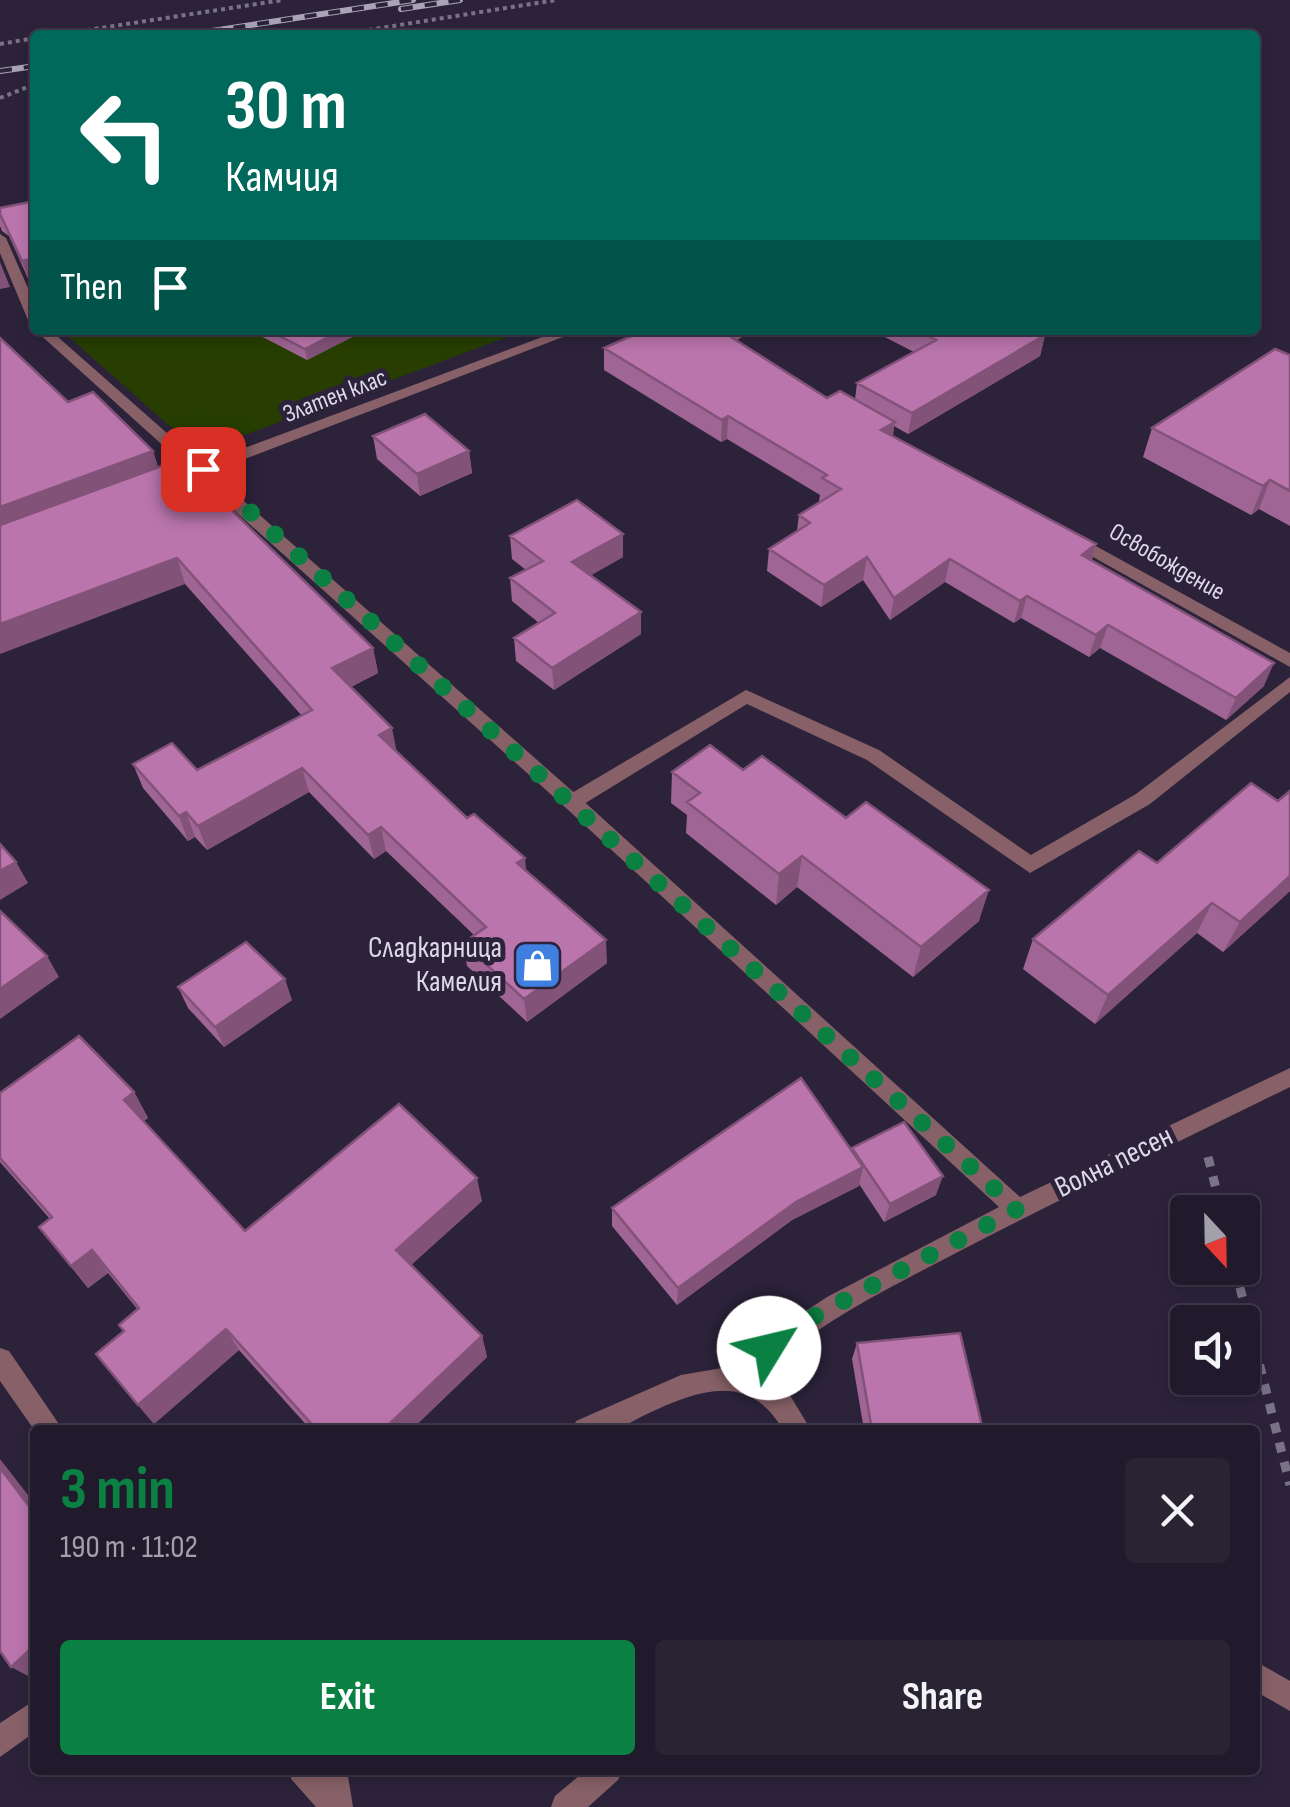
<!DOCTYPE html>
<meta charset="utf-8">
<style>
:root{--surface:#211a2c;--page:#292334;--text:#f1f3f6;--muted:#a2a1a9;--line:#3e3848;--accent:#0b8043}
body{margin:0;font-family:"Sofia Sans Condensed",sans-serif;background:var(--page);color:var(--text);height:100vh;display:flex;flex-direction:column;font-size:38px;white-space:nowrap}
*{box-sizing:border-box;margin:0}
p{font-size:32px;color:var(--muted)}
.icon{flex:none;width:55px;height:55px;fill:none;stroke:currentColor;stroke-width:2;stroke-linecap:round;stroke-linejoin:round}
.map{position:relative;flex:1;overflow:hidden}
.details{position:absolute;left:30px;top:1425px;width:1230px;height:350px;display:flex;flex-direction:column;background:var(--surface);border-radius:10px;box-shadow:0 5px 15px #0003,0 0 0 2px var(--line)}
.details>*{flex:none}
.guide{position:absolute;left:30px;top:30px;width:1230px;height:305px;border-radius:10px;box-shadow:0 5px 15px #0003,0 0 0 2px var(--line);background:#00695c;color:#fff;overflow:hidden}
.needle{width:65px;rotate:158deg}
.controls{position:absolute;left:1170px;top:1195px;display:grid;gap:20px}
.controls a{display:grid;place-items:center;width:90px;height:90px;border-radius:10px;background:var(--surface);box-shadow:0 5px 15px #0003,0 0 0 2px var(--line);font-size:50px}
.pin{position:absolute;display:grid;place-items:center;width:85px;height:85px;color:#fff;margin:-42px;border-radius:20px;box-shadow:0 5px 15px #0006}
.me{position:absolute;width:110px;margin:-55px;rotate:54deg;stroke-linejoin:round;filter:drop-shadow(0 0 8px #0008)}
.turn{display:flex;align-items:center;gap:35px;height:210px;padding:0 30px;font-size:45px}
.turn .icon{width:130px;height:130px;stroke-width:2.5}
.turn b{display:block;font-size:70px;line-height:85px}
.then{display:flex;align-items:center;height:95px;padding:0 30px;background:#0003;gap:20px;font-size:38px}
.round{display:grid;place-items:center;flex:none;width:105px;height:105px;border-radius:10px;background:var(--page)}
.headline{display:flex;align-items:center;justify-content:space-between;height:170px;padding:0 30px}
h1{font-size:60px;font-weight:700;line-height:75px;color:var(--accent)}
.action{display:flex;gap:20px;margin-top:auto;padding:20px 30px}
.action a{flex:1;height:115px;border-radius:10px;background:var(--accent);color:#fff;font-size:40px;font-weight:700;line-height:115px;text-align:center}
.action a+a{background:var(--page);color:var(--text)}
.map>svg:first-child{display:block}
</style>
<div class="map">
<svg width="1290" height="1807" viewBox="0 0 1290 1807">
<rect width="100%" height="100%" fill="#2c233b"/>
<path fill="#273e00" d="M61,330H526L199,452Z"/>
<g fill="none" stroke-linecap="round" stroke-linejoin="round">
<path stroke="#7a7388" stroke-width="4" stroke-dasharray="4 4" stroke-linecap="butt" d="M55,35L283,0
M337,35L556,0
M0,44L35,38
M0,98L35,84"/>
<path stroke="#7a7388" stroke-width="9" stroke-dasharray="10 10" stroke-linecap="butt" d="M1208,1157L1222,1212
M1235,1268L1290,1485"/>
<path fill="#886168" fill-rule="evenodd" d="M736,330H753L731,344H721V338Z
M1290,677V692L1150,804L1030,873L867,760L747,704L579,807H565L563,802L565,797L746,690L879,750L1031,855L1136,794Z
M1255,1661L1290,1681V1711L1255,1691Z"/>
<path fill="#886168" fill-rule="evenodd" d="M0,234L6,238L35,304V324L28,320L0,253Z
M35,330H50L202,464L561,330H581L211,472L579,797L1020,1197L1290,1068V1087C1178,1142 1066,1196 956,1253C889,1288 819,1322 763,1373L788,1392L811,1430H783C749,1371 699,1390 647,1414C636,1419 623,1428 611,1430C599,1432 584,1430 572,1430L576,1421L681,1375L734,1366L777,1330L827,1297L999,1207L565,807L197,477L161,490H151V484L189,469Z
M1074,534L1290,653V667L1068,543L1066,539Z
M0,1348L9,1351L63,1430L35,1431L0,1381Z
M35,1700V1732L0,1757V1723Z
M287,1770H347L353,1807H316L292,1780Z
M586,1770H623L618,1780L588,1807H551L555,1796Z"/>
<defs>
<path id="rail" d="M401,9L460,0
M186,35L413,0
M0,71L35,66"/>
</defs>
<use href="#rail" stroke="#aaa4b7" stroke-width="6"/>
<use href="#rail" stroke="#2c233b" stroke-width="4" stroke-dasharray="12" stroke-linecap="butt"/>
</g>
<path fill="#9f6594" d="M35,201V281L30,283L9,236L2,231L0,226V208Z
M252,330H366L307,360L253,332Z
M871,330H1034L1045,335L1040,356L908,434L894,426L893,436L1096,544L1092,560L1264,686L1226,720L1100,648L1089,657L1021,618L1014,623L945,582L890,620L863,580L821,607L767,571L769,549L797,531L799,515L821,502L819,501L820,495L727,439L721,442L604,370V348L827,398L855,400L857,383L914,352Z
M1290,355V526L1259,509L1251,515L1143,457L1152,428Z
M68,402L153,451L158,467L198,495L373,648L378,673L351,687L397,752L467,818L526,871L607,963L527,1022L467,966L463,943L474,935L386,851L374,859L309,792L207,850L195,837L188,841L143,788L133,764L197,770L302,716L185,584Z
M373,436L469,451L472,473L420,496L377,459Z
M623,534V557L591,575L641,612V634L554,690L516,661L514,638L539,623L512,601L510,578L526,570L512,559L510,536Z
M743,770L979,921L913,977L797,887L776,905L686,833L687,815L671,803L672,772Z
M1290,791V891L1223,952L1197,933L1095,1024L1023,969L1033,939L1157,863L1278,801Z
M178,987L292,1000L224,1047L188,1008Z
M134,1092L148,1118L143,1121L245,1231L482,1201L411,1265L482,1336L487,1357L411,1430H311L239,1350L154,1424L96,1354L124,1331L138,1310L108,1273L88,1288L39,1227L50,1219L0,1162V1093Z
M852,1148L936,1195L884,1222L859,1184V1186L792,1220L677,1305L612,1226V1208L852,1150Z
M857,1343L983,1430H864L852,1359Z"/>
<path fill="#825278" d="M35,258V281L30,283L22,261Z
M0,262L10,287L0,289Z
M342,330H366L307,360L305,349Z
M1045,335L1040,356L908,434L912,413Z
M728,416L727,439L721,442L722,420Z
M895,422L891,444L881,430Z
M153,451L161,477L0,537V507Z
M469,451L472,473L420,496L417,474Z
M1270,480L1259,509L1251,515L1263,486Z
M623,534V557L574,585L572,562Z
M1096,544L1090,567L1082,555Z
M867,557L863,580L821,607L824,585Z
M177,558L185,584L0,654V624Z
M950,559L945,582L890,620L894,598Z
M1027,596L1021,618L1014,623L1020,601Z
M641,612V634L554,690L552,668Z
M1108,625L1100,648L1089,657L1096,635Z
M373,648L378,673L338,693L332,668Z
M1274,663L1264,686L1226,720L1236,698Z
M392,728L397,753L379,735Z
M302,768L309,792L207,850L198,826Z
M186,812L195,837L188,841L179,816Z
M381,827L386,851L374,859L368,835Z
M802,856L797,887L776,905L779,874Z
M525,858L527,882L517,863Z
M16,862L28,883L0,900V871Z
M1290,876V891L1223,952L1240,922Z
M989,890L979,921L913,977L921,947Z
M1212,903L1197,933L1095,1024L1108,995Z
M606,940L607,963L527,1022L524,999Z
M47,956L59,977L0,1019V989Z
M285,979L292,1000L224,1047L215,1027Z
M134,1092L148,1118L138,1125L124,1100Z
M863,1167L859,1186L792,1220L677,1305L678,1288L796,1202Z
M943,1176L936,1195L884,1222L890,1204Z
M477,1178L482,1201L403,1272L396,1250Z
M92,1250L108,1273L88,1288L71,1266Z
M226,1329L239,1350L154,1424L138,1405Z
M482,1336L487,1357L411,1430H383Z
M0,1459L35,1504V1514L0,1468Z
M35,1645V1678L34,1679L11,1667Z"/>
<path fill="#b975ac" stroke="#825278" stroke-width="2.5" d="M35,201V258L22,261L0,214V208Z
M268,330H342L305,349Z
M645,330H720L827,398L840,391L895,422L881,430L1096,544L1082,555L1274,663L1236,698L1108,625L1096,635L1027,596L1020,601L950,559L894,598L867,557L824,585L769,549L810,523L799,515L841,489L822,478L827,475L728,416L722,420L604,348Z
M916,330H1034L1045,335L912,413L857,383L936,340Z
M0,338L68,402L93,392L153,451L0,507Z
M1275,349L1290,355V491L1270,480L1263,486L1152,428Z
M425,414L469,451L417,474L373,436Z
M167,464L198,495L211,490L373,648L332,668L392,728L379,735L467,818L474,814L525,858L517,863L606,940L524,999L463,943L486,927L381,827L368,835L302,768L198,826L186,812L179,816L133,764L172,743L197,770L312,710L177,558L0,624V525Z
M577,500L623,534L572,562L641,612L552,668L514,638L555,613L510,578L543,561L510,536Z
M710,745L743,770L762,756L846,818L866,802L989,890L921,947L802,856L779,874L687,802L700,793L672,772Z
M1251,783L1278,801L1290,791V876L1240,922L1212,903L1108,995L1033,939L1139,851L1157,863Z
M0,844L16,862L0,871Z
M0,911L47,956L0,989Z
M246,942L285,979L215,1027L178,987Z
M79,1036L134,1092L124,1100L245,1231L399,1104L477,1178L396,1250L482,1336L383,1430H317L226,1329L138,1405L96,1354L124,1331L119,1325L139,1308L92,1250L71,1266L39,1227L52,1217L0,1158V1093Z
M801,1078L863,1167L796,1202L678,1288L612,1208Z
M904,1122L943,1176L890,1204L852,1148Z
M960,1333L983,1430H872L857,1343Z
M0,1468L35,1514V1645L11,1667L0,1651Z"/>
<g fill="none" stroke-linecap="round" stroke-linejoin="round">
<path stroke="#0b8043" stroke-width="18" stroke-dasharray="0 32.4" d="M203,469L1017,1209L811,1318L769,1348"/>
</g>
<defs>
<symbol id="shop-square" viewBox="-11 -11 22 22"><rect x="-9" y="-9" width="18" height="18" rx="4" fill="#3f7fe0" stroke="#2c233b"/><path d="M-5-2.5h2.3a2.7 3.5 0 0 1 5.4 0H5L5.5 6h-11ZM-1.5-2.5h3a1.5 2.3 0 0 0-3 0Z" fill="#fff"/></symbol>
</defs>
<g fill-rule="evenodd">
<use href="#shop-square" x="510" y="938" width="55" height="55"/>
</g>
<g text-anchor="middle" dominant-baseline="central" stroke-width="10" stroke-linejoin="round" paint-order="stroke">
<g font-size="25" fill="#ded9ea" stroke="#2c233b">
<text transform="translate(335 396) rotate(-21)">Златен клас</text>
<text transform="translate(1167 562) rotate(30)">Освобождение</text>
</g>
<g font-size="30" fill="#ded9ea" stroke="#2c233b" text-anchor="end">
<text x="502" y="948">Сладкарница<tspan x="502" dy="34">Камелия</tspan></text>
</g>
<g font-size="30" fill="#ded9ea" stroke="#2c233b">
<text transform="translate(1114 1162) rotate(-26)">Волна песен</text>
</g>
</g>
</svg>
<div class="controls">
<a><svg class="needle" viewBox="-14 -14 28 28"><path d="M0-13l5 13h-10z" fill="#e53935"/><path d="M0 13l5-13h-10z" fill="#a2a1a9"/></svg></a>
<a><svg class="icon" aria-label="sound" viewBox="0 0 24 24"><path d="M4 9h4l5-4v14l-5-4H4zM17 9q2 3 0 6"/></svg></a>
</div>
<div class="pin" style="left:203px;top:469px;background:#d93025"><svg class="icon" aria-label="arrive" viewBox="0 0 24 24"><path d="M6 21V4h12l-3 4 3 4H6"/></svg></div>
<svg class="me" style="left:769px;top:1348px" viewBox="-20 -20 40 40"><circle r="19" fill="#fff"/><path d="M0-13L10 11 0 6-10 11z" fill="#0b8043"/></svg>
<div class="guide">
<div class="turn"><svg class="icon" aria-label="left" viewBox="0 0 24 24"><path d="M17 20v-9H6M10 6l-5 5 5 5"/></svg><div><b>30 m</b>Камчия</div></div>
<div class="then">Then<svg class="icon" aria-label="arrive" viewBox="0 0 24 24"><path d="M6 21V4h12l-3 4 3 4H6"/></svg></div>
</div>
<section class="details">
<div class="headline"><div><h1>3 min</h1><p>190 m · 11:02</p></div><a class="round"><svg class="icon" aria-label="close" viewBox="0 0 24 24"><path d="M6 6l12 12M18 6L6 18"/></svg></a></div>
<div class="action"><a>Exit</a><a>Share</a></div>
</section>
</div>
